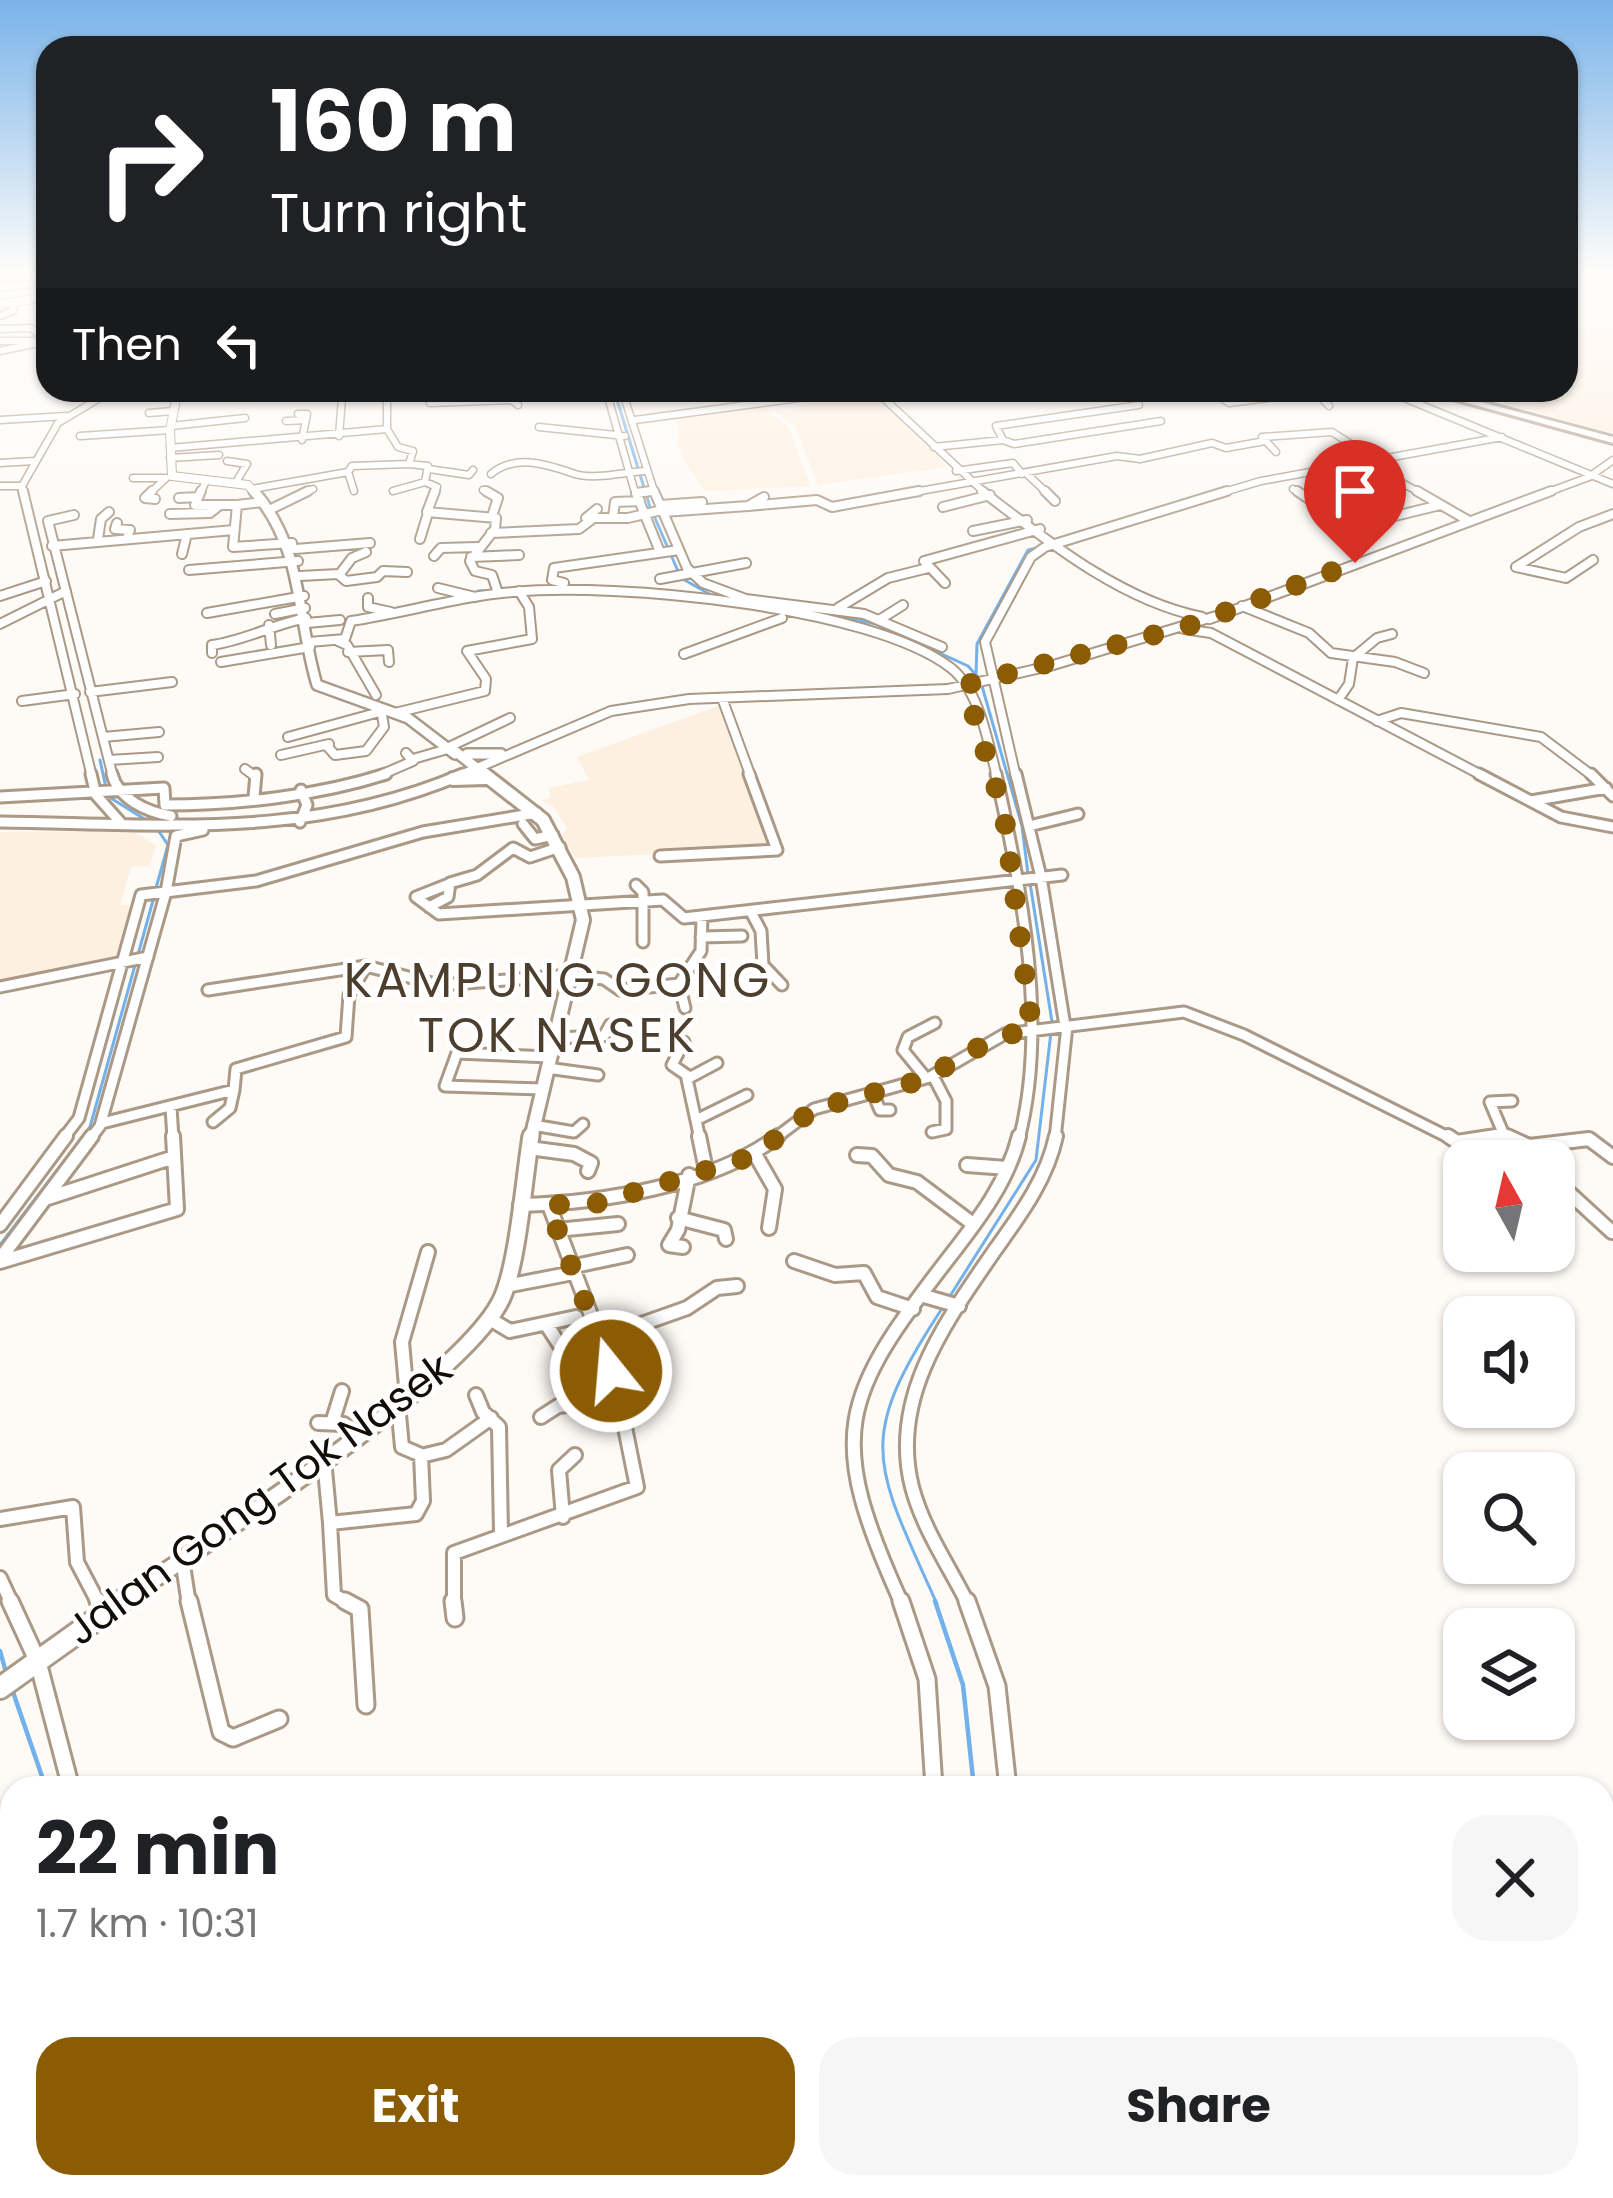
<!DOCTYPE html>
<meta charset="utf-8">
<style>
:root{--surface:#fff;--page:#f6f6f6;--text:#202124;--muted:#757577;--accent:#8c5c04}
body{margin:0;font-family:Poppins,sans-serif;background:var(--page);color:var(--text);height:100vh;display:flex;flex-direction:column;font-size:45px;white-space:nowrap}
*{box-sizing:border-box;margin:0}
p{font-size:39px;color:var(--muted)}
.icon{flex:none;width:66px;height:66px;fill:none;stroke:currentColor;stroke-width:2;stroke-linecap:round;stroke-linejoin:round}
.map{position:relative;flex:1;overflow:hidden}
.details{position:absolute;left:0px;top:1776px;width:1614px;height:423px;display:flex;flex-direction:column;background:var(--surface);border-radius:36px 36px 0 0;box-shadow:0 3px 9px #0004}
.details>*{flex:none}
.hud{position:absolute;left:36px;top:36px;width:1542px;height:366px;border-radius:36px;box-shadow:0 3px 9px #0004;background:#202124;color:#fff;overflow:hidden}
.needle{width:78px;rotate:352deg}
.fabs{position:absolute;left:1443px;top:1140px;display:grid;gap:24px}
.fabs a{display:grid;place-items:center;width:132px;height:132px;border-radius:24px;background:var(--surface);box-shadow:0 3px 9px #0004;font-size:60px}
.pin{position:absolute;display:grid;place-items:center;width:102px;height:102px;color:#fff;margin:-123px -51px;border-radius:50% 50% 50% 0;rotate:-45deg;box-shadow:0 0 12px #0007}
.pin .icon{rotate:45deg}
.me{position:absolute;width:132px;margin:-66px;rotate:343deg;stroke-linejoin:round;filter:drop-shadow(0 0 9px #0008)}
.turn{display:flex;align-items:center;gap:42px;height:252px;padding:0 36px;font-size:54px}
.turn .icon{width:156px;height:156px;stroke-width:2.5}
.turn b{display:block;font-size:84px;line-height:102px}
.then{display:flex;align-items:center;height:114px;padding:0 36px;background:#0003;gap:24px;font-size:45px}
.round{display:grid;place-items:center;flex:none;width:126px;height:126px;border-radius:36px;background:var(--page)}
.summary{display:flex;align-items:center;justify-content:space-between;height:204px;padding:0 36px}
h1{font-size:72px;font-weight:700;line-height:90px}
.primary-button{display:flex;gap:24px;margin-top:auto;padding:24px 36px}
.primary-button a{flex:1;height:138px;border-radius:36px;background:var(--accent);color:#fff;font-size:48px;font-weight:700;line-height:138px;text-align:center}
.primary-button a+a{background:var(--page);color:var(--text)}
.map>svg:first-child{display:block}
</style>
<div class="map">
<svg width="1613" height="2198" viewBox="0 0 1613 2198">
<rect width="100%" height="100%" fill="#fefaf6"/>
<path fill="#fef0e0" d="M1613,322V433L1503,403L1516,390H1566V336Z
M865,391L897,413L947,467L818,485L796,428L772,409L788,413L821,394Z
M761,404L789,428L810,486L705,491L684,461L677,442L680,427L672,417Z
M721,705L772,849L575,858L562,834L567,828L553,806L541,800L550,798L549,788L589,780L577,757Z
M134,831L156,846L149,866L131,867L120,905H137L119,958L0,984V832Z"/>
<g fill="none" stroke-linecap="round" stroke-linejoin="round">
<path stroke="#72b1ea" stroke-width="3" d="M614,390L650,507
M654,516L681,578L713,596
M1091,529L1191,498
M478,591L590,587
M829,613L876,624L968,666L978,677
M976,674L977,644L1028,550L1037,548
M982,686L1022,826L1028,874
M100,760L106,788
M109,797L146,820
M1030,883L1052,1022
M156,888L168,845L158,830
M0,1245L90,1127L154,897
M950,1296L1036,1160L1051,1032
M937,1604C873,1461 854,1441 945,1304"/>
<path stroke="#72b1ea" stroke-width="4.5" d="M935,1601L963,1685L974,1788
M0,1651L6,1672
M13,1692L46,1788
M1081,2187L1090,2198"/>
<defs>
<path id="minor-far4" d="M0,278L16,276
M0,288L48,282
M0,316L13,311L15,302
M0,329L31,328L48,341
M0,341H40
M0,351L43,342
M387,390V429
M606,390L634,489
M622,390L655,494
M875,390L986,494
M1212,390L1229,403L1268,398
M1314,390L1329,406
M1385,390L1613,484
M323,397L427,396L430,403L512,400L518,405
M517,401L519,394L536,390
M149,413L173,411
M298,414H307L302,440
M0,420L66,416
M635,420L858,390
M286,421L306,420
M171,426L245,418
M539,427L625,436
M80,436L170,430
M339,436L342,398
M1003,440L996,426L1139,405
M934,447L1003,440L1014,444L1161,421
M170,448L387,429
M1276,452L1262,437L1332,432L1376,460
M170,458L219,455
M227,461L247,464L236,482
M0,463L34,461
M409,464L428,466L425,482L437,487L434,494
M1372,466L1422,494
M429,469L469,475L473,470
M956,471L1013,463L1022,474
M348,472L354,491
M1026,473L1048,494
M491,474C516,453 548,465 575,474C593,480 626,472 645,471
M133,478H163
M0,486H22
M252,489L348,472L352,466L409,464L413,451L398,447L387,429
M1293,489L1301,494
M483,490L491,494
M393,491L425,482
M24,494L22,486L58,423L113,390
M149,494L166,478
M200,494L206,481
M302,494L313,489
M637,494L654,491
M903,494L1117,456L1140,459L1212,443L1226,448L1265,441
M1217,494L1261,481L1502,437
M1350,494L1332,482L1347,479L1373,494
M1371,494L1404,486
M1543,494L1589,477L1613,460"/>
<path id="minor-far3" d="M23,491L92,777
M152,491L145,498L155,499
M201,491L195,505H237
M435,491L427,512L496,518L495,529L470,561L475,571L492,575L498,593
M486,491L498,498L492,516
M651,491L636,493L660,552
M654,491L687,568L703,583L746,599L864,614L942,647
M982,491C1046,540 1121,601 1202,617
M1045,491L1055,501
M1297,491L1350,527L1440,505
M1345,491L1355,498
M1368,491L1373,494
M1417,491L1469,521
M179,498L198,497
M263,502L237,505L233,547L292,543
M660,505L702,502
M748,506L817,500L832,507L919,491
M943,507L990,495
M1320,507L1383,491
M597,509L586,518H628L662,510
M269,510L308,491
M663,512L748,506L764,497
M170,514L210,513L220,505
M74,515L48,521L113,777
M613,517L615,502L640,501
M117,523L115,529L130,530L128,534
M973,531L1027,520
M491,533L579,529L591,520
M98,539L101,519L109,512
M420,539L428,513
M52,546L234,530
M295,549L370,543
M182,554L187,534
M434,556L441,548L478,547
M471,557L519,555
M1593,560L1566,578L1516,567L1579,527L1613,514
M189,570L298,561
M339,575L352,558L366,552
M300,576L338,574L346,581L377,577L383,571L407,572
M660,579L746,563
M564,583L552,580L554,568L679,550
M945,583L924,561L1040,529
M438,588L475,597
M0,596L46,581
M368,598V607L391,612
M1242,606L1309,633L1331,653L1395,662L1424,673
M838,608L888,578L928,568
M207,613L304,596
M275,614L305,608
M1210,619L1551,491
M879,620L903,605
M307,623L340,620
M0,624L66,591
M269,625L271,645
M1184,629L1211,633L1485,777
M338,641L347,645L376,695
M309,642L345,639L351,621C405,613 460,596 513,592C615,582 871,606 951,668C980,691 988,743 997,777
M348,652L388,650L389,662
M212,653V645C243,641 272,625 306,618
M684,654L782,618
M221,662L310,647
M90,692L172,682
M722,698L751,777
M1338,700L1349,684L1353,658L1377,638L1392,634
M22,701L75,694
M395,713L485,691L486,679L467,651L532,639L529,607L519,591
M1377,721L1401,713L1541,737L1594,777
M103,737L159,732
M288,737L387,710
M327,746L335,755L366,751L384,727L382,715
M449,747L510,718
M281,755L329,744
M413,759L451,748
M109,760L158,757
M245,769L256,777
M376,777L413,761L406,753
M456,777L611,711L689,699L948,689L1050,666L1216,616
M1016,777L985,642L1031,557L1045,547L1227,491"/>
<path id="minor-far2" d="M91,774L96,795L121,823
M112,774C118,799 147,812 171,816
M996,774C1021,888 1049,1024 1019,1139
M1016,774L1041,877L1065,1026
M1479,774L1561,817L1613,827
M1591,774L1613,796
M0,797L164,788L165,805C237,805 317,796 386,774
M254,797L256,774
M1531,801L1606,788
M0,822C163,824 309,840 463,774
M300,822L307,805L301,790
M523,824L535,839L553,835
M1029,826L1078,814
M660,856L777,850L749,774
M449,884L416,897L439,914L663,900L684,918L1062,875
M636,885L643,892V942
M429,907L448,897L450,883L477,875L513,848L530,857L560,847
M752,914L761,931L763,965L782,985
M701,937L742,936
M573,976L604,979L620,990L679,984L701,951L702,917
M679,984L685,1008
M0,987L148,957
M208,990L366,966
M555,1038L604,1036L610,1025
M684,1042L672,1065L688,1076
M547,1068L598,1075
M926,1078L903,1050L908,1037L935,1023
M542,1089L445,1086L457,1053L550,1057
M872,1091L880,1110H890
M171,1107L173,1139
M696,1120L747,1095
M213,1122L230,1108L234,1090
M102,1123L234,1090L236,1069L346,1037L349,995L366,966L439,985L573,975
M533,1125L574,1132L583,1124
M932,1132L946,1129V1101L933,1076
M1504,1135L1490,1102L1512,1101
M63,1139L79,1118L141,895L256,881L423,832L537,813
M90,1139L100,1126L166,892L176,836L203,830
M700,1139L687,1079L717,1063
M774,1139L814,1109L930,1077L1005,1034L1184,1012L1244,1035L1452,1139
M1055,1139L1067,1026
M1476,1139H1513"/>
<path id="minor-far1" d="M699,1136L706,1170
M1448,1136L1457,1142L1496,1136
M1507,1136L1529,1146L1589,1139L1613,1157
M529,1148L574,1154L591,1163L588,1171
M755,1154L775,1189L769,1228
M857,1155L872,1156L889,1175L917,1182L973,1224
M967,1165L1007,1168
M1554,1179L1612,1232
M48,1198L174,1157
M520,1205C600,1203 712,1186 778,1136
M678,1218L724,1230L726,1239
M0,1225L66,1136
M557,1230L618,1224
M683,1247L669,1245L678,1230L689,1175
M0,1259L92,1136
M794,1261L835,1275L864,1273L877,1297L913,1309
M0,1262L177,1209L173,1136
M570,1267L627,1255
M506,1286L573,1273
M924,1296L959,1306
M490,1319L510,1331L576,1317
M548,1327L578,1373L611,1371
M602,1338L687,1308L717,1288L737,1286
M476,1395L483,1412L499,1427L501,1533
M407,1397L402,1342L428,1252
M541,1417L558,1406L620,1399
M318,1423L344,1424L356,1436
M332,1423L342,1391
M421,1456L446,1450L491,1418
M324,1459L330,1523L416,1514L423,1501L421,1455L402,1447L398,1404
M563,1517L559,1470L575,1455
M0,1519L73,1507L77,1562L99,1604
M330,1523L334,1595L350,1604
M182,1559L189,1604
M0,1578L12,1604
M454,1604V1553L637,1487L615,1378L549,1205
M902,1604C825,1434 839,1399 951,1255C979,1219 1008,1181 1019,1136
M968,1604C949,1566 923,1529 912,1487C889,1397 947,1320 995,1250C1020,1215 1047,1179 1056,1136"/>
<path id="minor" d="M10,1601L38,1662L71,1788
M98,1601L104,1613
M189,1601L221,1732L233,1738L279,1719
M345,1601L360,1609L366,1705
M453,1601L455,1618
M901,1601L927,1679L934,1788
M967,1601L997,1686L1008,1788
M0,1834L12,1870
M0,2038L12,2035
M31,2187V2198
M238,2187L239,2198
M898,2187L938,2198
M1143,2187L1154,2198
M1425,2187L1427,2198
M110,2198L111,2187
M657,2198L659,2187
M737,2198L739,2187
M860,2198L862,2187"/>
<path id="major-far4" d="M0,304L48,297
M178,390L170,430L172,476L248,485L256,494"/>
<path id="major-far3" d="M254,491C304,549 296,615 317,685L408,718L455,754
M451,748L488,777
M467,754H501"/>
<path id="major-far2" d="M484,774L543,820L573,877L583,920L531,1139
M453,779L486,778"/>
<path id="major-far1" d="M118,1604C202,1544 465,1380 502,1298C518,1262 524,1179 531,1136"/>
<path id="major" d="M0,1688L122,1601"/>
<path id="highway" d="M1420,390H1436L1613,437V443Z"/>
</defs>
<use href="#minor-far4" stroke="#aa9986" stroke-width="9"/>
<use href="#minor-far3" stroke="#aa9986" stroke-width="12"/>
<use href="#minor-far2" stroke="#aa9986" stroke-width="15"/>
<use href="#minor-far1" stroke="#aa9986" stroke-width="18"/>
<use href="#minor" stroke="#aa9986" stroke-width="21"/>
<use href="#major-far4" stroke="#aa9986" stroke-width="10"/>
<use href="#major-far3" stroke="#aa9986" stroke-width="14"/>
<use href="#major-far2" stroke="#aa9986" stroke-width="18"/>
<use href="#major-far1" stroke="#aa9986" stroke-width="21"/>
<use href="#major" stroke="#aa9986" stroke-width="26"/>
<use href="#highway" stroke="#aa9986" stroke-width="6"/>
<use href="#minor-far4" stroke="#fff" stroke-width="6"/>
<use href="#minor-far3" stroke="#fff" stroke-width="8"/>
<use href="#minor-far2" stroke="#fff" stroke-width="9"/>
<use href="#minor-far1" stroke="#fff" stroke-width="12"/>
<use href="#minor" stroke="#fff" stroke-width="15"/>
<use href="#major-far4" stroke="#fff" stroke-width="8"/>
<use href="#major-far3" stroke="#fff" stroke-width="9"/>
<use href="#major-far2" stroke="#fff" stroke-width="12"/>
<use href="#major-far1" stroke="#fff" stroke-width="15"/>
<use href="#major" stroke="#fff" stroke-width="20"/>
<use href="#highway" fill="#fff" fill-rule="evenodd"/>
</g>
<linearGradient id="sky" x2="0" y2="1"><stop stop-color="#79b3e9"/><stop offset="0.47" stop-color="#fffdfb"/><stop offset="1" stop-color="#fffdfb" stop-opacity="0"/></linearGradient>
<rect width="1613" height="580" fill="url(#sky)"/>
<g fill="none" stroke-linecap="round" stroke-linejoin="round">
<path stroke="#8c5c04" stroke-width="21" stroke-dasharray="0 37.8" d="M611,1371L548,1205L599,1203L753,1156L814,1109L922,1080L995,1038L1032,1029L1004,814L965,685L1191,625L1355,563"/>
</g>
<g text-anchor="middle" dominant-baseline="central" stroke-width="9" stroke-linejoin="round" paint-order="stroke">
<g font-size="42" fill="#130d07" stroke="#fff">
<text transform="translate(259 1499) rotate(-36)">Jalan Gong Tok Nasek</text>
</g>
<g font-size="48" letter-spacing="3" fill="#4d3f2e" stroke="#fff">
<text x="558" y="980">KAMPUNG GONG<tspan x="558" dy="55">TOK NASEK</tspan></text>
</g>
</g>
</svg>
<div class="fabs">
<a><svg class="needle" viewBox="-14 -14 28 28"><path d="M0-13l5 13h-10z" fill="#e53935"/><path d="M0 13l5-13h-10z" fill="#757577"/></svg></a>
<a><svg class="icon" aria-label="sound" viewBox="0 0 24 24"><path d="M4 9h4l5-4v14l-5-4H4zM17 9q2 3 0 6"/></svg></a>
<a><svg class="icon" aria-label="search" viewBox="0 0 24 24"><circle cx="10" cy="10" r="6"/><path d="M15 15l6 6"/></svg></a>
<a><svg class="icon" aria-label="layers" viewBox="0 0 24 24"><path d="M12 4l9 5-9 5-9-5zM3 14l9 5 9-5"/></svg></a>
</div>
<div class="pin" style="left:1355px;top:563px;background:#d93025"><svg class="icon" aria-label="arrive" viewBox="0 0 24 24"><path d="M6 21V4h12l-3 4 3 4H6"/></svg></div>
<svg class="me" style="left:611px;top:1371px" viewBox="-20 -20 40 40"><circle r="17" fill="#8c5c04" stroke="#fff" stroke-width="3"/><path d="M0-11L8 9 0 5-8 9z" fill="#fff"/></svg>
<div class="hud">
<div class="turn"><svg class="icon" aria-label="right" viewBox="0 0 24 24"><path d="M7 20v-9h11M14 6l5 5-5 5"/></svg><div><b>160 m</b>Turn right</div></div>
<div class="then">Then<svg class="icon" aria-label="left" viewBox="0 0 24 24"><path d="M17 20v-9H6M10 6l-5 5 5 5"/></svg></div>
</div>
<section class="details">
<div class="summary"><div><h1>22 min</h1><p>1.7 km · 10:31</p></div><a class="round"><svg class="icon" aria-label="close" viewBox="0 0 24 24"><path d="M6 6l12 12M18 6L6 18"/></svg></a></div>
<div class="primary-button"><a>Exit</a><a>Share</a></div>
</section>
</div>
